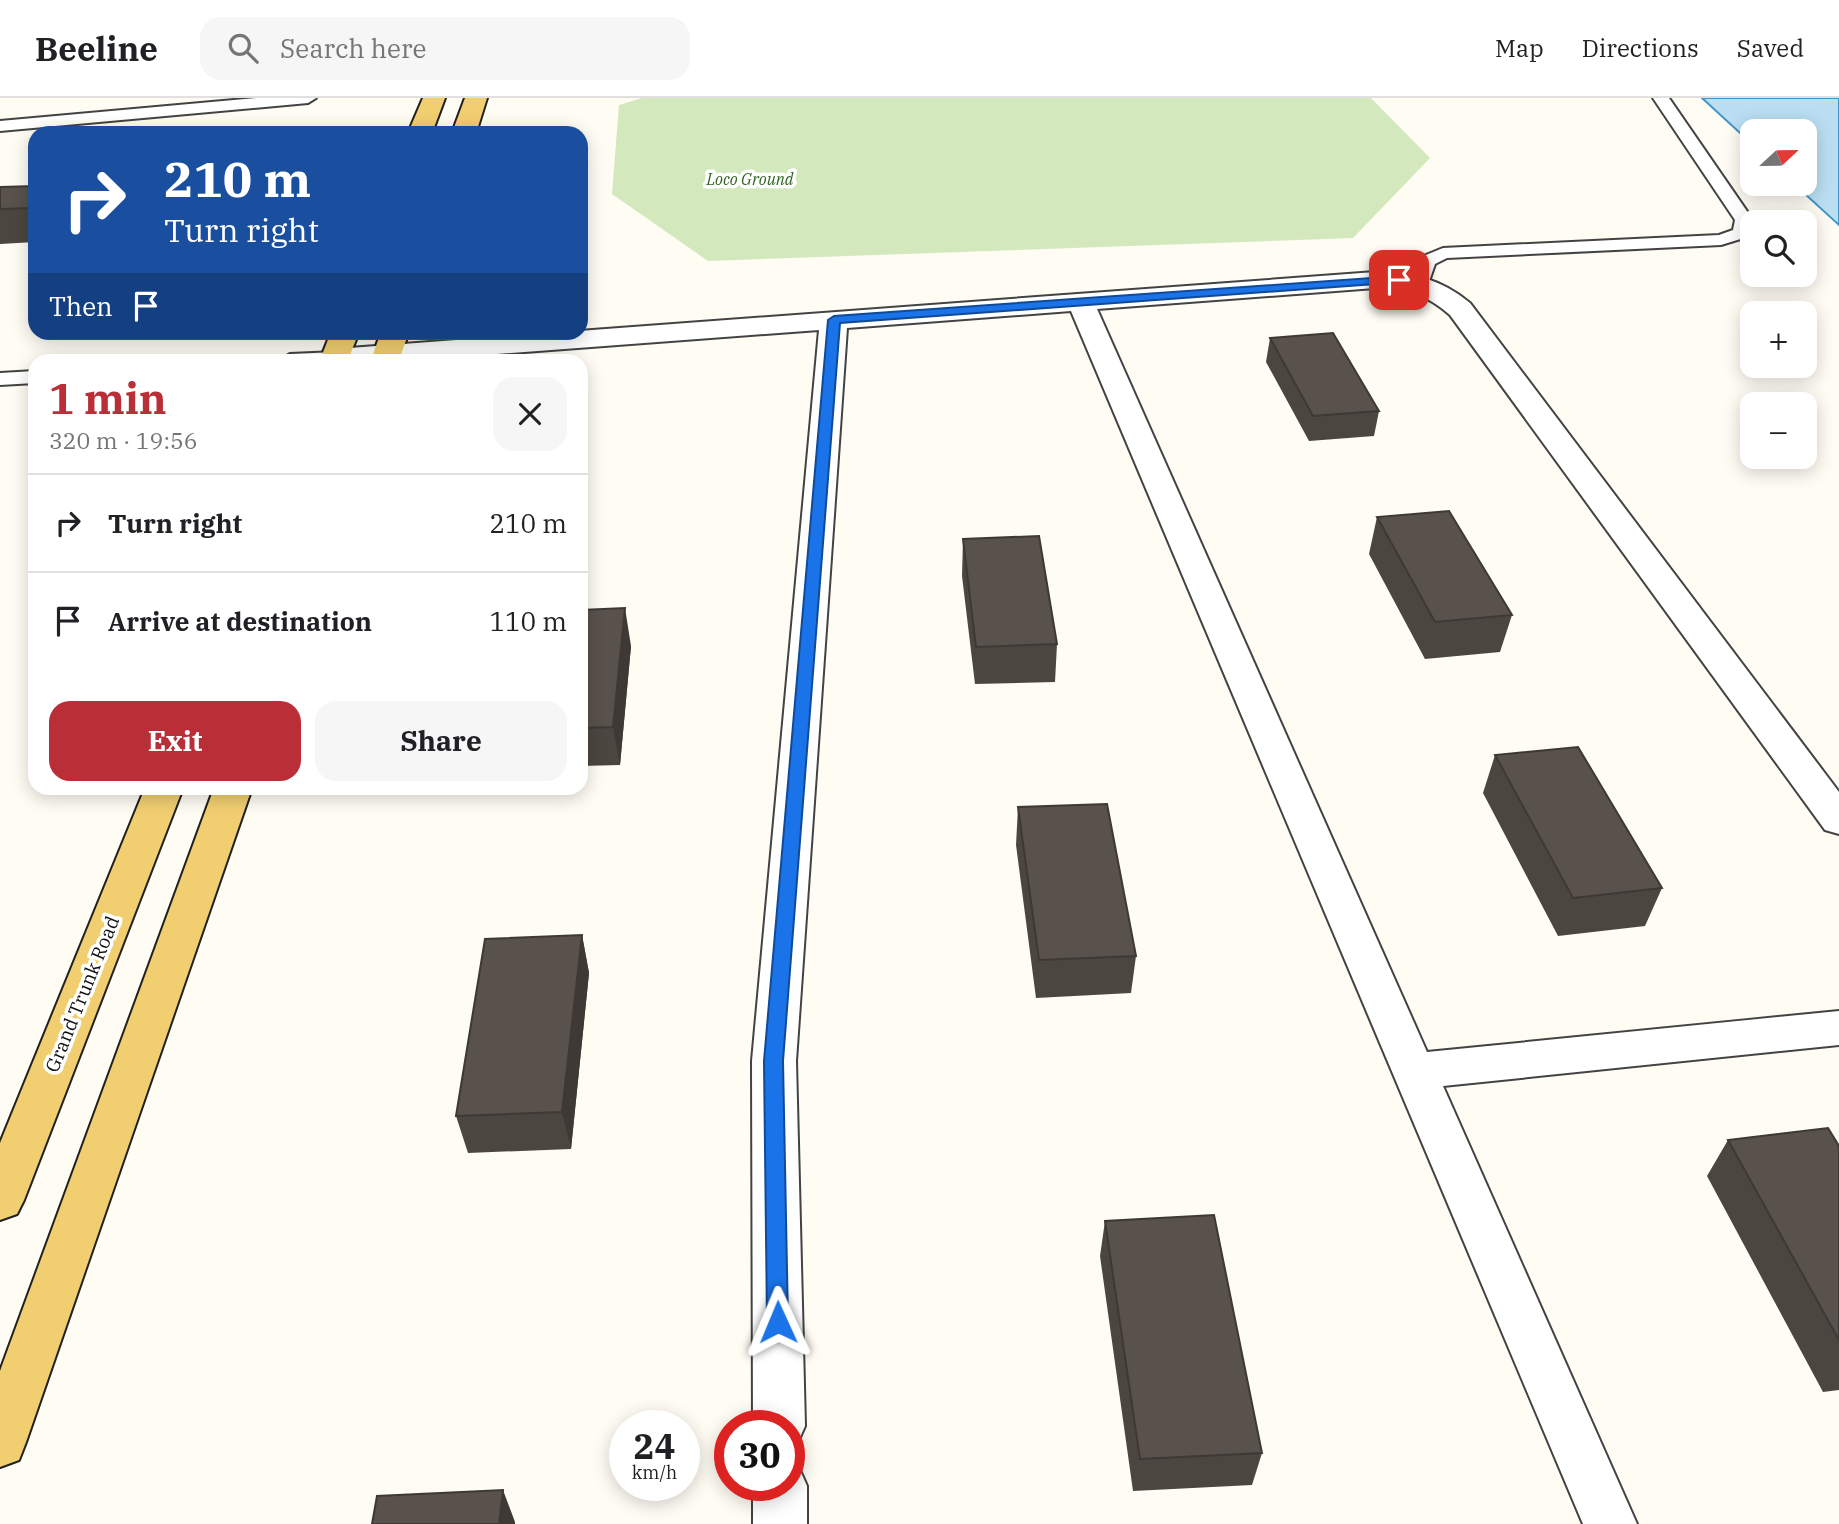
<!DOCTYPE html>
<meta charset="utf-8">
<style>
:root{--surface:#fff;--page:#f6f6f6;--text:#202124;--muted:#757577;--line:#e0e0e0;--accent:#b92e37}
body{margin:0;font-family:"IBM Plex Serif",serif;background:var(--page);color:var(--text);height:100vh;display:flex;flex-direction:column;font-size:26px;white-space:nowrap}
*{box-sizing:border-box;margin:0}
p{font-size:23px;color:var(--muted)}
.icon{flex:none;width:38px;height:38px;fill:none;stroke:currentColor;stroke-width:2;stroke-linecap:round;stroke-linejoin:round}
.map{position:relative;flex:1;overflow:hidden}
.side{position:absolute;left:28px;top:256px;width:560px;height:441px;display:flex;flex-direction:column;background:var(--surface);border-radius:21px;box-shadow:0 4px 18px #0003}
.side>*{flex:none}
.banner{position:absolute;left:28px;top:28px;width:560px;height:214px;border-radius:21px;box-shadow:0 4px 18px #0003;background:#1a4fa0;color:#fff;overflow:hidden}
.needle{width:46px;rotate:68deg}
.controls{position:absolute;left:1740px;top:21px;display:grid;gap:14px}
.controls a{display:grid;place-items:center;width:77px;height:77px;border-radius:14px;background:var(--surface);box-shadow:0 4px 18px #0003;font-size:35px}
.speed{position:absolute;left:609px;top:1312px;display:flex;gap:14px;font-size:35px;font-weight:700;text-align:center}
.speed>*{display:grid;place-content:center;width:91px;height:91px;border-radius:50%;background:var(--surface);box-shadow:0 4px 18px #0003;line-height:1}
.speed small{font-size:18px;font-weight:400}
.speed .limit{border:10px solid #d22;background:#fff;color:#111}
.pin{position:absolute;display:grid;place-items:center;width:60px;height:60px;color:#fff;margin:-30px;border-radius:14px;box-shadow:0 4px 10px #0006}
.me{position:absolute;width:77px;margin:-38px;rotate:359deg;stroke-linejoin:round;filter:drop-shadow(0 0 5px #0008)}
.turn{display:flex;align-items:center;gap:24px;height:147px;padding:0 21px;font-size:32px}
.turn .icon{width:91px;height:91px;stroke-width:2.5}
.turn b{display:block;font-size:49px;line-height:60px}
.then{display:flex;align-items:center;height:66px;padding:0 21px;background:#0003;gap:14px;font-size:26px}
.round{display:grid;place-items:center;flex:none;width:74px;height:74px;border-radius:21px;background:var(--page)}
.overview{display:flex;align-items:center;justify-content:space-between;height:119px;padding:0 21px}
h1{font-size:42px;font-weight:700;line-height:52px;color:var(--accent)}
.button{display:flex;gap:14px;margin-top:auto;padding:14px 21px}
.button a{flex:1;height:80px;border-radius:21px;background:var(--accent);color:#fff;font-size:28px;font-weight:700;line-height:80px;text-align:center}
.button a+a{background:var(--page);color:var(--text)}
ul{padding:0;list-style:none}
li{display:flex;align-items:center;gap:21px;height:98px;padding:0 21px;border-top:2px solid var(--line)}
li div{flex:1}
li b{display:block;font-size:26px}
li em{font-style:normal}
header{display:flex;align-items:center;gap:42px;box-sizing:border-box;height:98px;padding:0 35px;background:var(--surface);border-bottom:2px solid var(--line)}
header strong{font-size:33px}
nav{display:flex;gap:38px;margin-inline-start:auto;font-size:24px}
.search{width:490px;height:63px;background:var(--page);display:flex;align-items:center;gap:18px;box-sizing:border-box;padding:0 24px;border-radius:21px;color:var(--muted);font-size:26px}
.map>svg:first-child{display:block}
</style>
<header>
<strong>Beeline</strong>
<div class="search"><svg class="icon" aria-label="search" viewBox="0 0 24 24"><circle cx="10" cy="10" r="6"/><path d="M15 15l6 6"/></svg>Search here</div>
<nav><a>Map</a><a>Directions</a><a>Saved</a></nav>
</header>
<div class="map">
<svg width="1839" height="1426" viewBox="0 0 1839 1426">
<rect width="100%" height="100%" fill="#fefcf3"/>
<path fill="#d4e8bd" d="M642,0H1371L1430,60L1353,140L708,163L612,96L619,7Z"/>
<path fill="#badff3" stroke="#4495c7" stroke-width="2" d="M1702,0H1839V127L1794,86H1804V33H1752V46Z"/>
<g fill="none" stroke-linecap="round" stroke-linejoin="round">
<defs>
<path id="lane" d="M256,0H316L308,5L0,33V23Z
M1653,0H1669L1753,122L1747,139L1721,147L1447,160L1435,166L1427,189H1415L1412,185L1421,159L1443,150L1719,137L1733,132L1735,122Z
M336,254L343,256L346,260L344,262H280L290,256Z
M35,273V285L0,287V275Z"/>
<path id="street" d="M1375,174C1412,174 1441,181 1470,205L1839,694V736L1825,732L1450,217C1426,196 1406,190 1375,190L1097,211L1427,954L1839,913V947L1443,988L1637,1426H1583L1071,213L847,230L796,963L805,1328L797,1346L789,1349V1328H753L752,963L819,232L416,262H323L322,260L326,254L336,251Z
M789,1366L799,1370L807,1388V1426H753V1388H789Z"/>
<path id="primary" d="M423,0H445L432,35H408Z
M465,0H487L476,35H452Z
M331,234H359L348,262H320Z
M381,234H409L399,262H371Z
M145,690H183L24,1102L17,1116L0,1122V1045Z
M214,690H252L26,1344L19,1362L0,1369V1273Z"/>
</defs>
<use href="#lane" stroke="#434343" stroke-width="4"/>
<use href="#street" stroke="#434343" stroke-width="4"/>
<use href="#primary" stroke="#212121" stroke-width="4"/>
<use href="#lane" fill="#fff" fill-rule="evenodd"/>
<use href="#street" fill="#fff" fill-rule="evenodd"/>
<use href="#primary" fill="#f1cf70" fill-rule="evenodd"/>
</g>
<path fill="#4c4641" d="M35,88V144L0,146V89Z
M1270,240L1379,313L1374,338L1309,343L1266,264Z
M1377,419L1512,517L1500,554L1425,561L1369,456Z
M963,441L1057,546L1055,584L975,586L962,478Z
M581,512L631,548L620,667L581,668Z
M1495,657L1662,790L1645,828L1558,838L1483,695Z
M1018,709L1136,858L1131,895L1036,900L1016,747Z
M582,837L589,875L571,1051L468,1055L456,1018Z
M1728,1042L1839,1048V1292L1823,1294L1707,1078Z
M1105,1123L1262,1355L1252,1387L1133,1393L1100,1158Z"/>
<path fill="#3e3935" d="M625,510L631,548L620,667L613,629Z
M582,837L589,875L571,1051L562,1014Z
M503,1392L515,1424V1426H499Z"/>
<path fill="#58514c" stroke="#3e3935" stroke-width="2" d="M35,88V110L0,111V89Z
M1333,235L1379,313L1313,318L1270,240Z
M1449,413L1512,517L1435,524L1377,419Z
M1039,438L1057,546L976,549L963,441Z
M625,510L613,629L581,630V512Z
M1578,649L1662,790L1573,800L1495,657Z
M1107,706L1136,858L1039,862L1018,709Z
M582,837L562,1014L456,1018L485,841Z
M1828,1030L1839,1048V1242L1728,1042Z
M1214,1117L1262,1355L1140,1361L1105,1123Z
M503,1392L499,1426H372L377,1398Z"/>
<path fill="#1a73e8" stroke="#114b97" stroke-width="2" d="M1399,178L1405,182L1403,184L840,225L783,963L788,1224L785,1230L778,1233L770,1230L767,1224L764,963L828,222L834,218Z"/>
<g text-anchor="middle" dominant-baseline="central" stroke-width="7" stroke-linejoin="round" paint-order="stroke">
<g font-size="16" font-style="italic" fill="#316522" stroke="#fff">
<text x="750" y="81">Loco Ground</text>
</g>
<g font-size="19" fill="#101010" stroke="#fff">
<text transform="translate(82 896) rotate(-68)">Grand Trunk Road</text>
</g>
</g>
</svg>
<div class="controls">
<a><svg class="needle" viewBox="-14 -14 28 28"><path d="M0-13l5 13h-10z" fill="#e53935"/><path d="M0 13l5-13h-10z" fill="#757577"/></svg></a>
<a><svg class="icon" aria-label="search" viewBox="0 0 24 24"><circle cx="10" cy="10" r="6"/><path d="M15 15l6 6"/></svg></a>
<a>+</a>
<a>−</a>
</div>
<div class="speed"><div>24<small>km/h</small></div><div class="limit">30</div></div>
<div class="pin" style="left:1399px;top:182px;background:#d93025"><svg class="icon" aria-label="arrive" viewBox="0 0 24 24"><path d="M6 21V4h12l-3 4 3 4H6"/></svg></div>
<svg class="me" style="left:778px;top:1224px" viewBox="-20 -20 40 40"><path d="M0-17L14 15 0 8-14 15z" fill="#1a73e8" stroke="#fff" stroke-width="4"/></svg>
<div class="banner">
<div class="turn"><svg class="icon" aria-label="right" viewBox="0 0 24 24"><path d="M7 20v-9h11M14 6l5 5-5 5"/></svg><div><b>210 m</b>Turn right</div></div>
<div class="then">Then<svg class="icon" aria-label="arrive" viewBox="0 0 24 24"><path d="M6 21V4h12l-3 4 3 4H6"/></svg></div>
</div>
<section class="side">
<div class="overview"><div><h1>1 min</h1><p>320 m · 19:56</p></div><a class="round"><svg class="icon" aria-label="close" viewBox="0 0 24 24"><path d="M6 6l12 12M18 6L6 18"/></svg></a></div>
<ul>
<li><svg class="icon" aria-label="right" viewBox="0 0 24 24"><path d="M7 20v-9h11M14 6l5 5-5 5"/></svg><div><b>Turn right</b></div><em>210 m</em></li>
<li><svg class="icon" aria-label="arrive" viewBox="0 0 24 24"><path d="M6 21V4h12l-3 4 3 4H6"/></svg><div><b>Arrive at destination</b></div><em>110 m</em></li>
</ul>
<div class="button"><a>Exit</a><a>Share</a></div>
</section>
</div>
